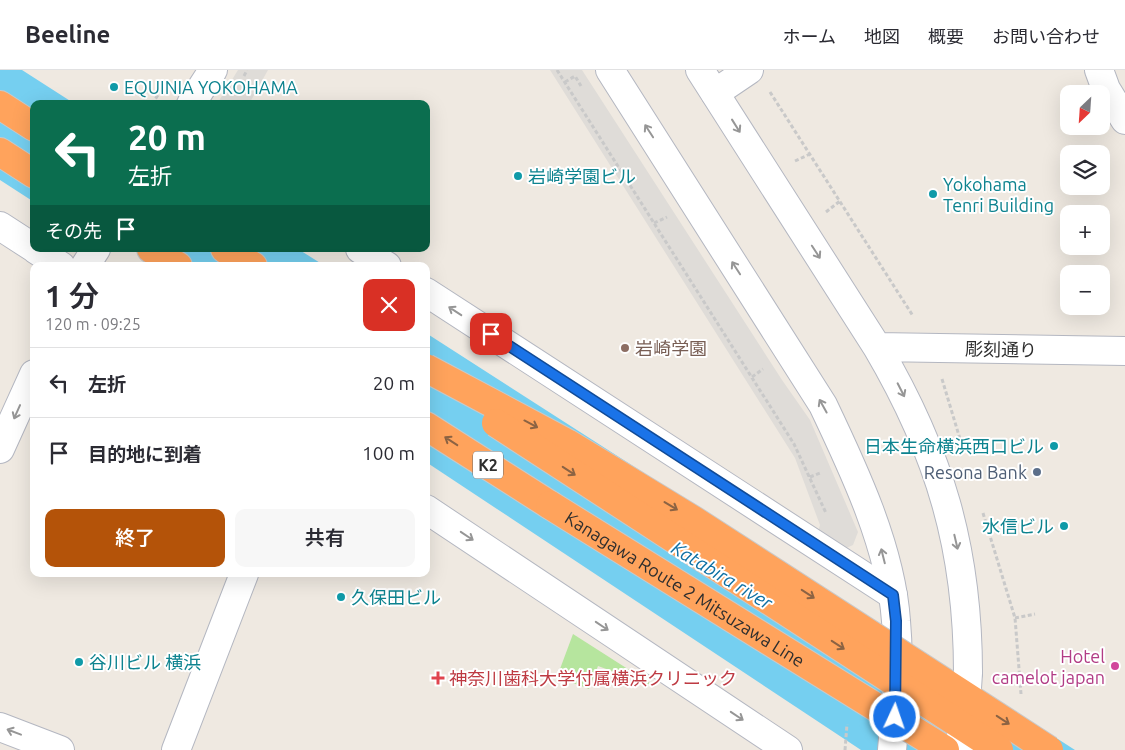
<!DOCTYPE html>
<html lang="ja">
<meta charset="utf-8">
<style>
:root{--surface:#fff;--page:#f7f7f7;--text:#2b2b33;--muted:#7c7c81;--line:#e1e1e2;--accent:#b45309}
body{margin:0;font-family:Ubuntu,"Noto Sans JP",sans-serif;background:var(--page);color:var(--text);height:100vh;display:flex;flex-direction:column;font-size:19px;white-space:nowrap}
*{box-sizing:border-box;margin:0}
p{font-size:16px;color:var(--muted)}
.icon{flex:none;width:28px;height:28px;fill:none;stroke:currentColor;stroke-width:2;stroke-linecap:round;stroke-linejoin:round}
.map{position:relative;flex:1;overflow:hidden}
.panel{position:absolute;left:30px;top:192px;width:400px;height:315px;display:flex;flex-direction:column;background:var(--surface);border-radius:10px;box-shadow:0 5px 20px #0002}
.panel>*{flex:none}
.guide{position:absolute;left:30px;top:30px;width:400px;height:152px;border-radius:10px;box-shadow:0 5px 20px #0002;background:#0b6e4f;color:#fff;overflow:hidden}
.needle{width:32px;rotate:205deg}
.buttons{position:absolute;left:1060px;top:15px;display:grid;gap:10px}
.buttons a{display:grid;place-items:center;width:50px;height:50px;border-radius:10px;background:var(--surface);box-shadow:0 5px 20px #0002;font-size:25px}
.pin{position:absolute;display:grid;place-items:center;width:42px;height:42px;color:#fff;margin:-21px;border-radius:10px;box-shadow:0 2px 8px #0006}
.me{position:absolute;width:55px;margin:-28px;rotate:3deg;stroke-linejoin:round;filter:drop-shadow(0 0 4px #0008)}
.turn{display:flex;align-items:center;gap:18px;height:105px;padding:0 15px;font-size:22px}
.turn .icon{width:65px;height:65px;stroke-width:2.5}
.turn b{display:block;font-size:35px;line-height:42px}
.then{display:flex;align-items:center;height:48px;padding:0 15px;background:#0003;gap:10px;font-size:19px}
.round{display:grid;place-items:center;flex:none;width:52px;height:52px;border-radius:10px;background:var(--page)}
.overview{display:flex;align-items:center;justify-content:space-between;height:85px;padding:0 15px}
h1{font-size:30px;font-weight:600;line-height:38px}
.cta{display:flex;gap:10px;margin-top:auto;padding:10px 15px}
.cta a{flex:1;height:58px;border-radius:10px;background:var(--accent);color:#fff;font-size:20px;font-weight:600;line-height:58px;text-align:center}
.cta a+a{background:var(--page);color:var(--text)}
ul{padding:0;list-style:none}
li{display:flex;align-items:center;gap:15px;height:70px;padding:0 15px;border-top:1px solid var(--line)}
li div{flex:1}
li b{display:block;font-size:19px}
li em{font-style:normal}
header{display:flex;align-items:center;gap:30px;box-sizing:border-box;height:70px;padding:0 25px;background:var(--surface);border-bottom:1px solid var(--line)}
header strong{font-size:24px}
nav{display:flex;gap:28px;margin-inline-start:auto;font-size:18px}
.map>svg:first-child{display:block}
</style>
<header>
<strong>Beeline</strong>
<nav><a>ホーム</a><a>地図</a><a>概要</a><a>お問い合わせ</a></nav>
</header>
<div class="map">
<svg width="1125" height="680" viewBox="0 0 1125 680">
<rect width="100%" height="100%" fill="#efe9e1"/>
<path fill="#b6e59e" d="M573,564L656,617L598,596L589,619L557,607Z"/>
<path fill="#dfdcd8" d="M238,0H268L249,34H217Z
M550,0H582L782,310L810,350L858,462L853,475L835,483L815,472L820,455L795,388Z"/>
<path fill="#75cff0" d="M0,0H22L75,34H34V132L0,110Z
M104,179H298L325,196H131Z
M426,263L1075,680H861L426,392Z"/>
<path fill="#efe9e1" d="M102,179H160L148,196H126Z"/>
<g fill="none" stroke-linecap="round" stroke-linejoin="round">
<defs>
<path id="minor" d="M1099,0L1106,19L1125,50
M715,23L749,0
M191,34L213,0
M0,156L34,178
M35,179L61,196
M360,179L387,196
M85,196L96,179
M426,222L893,525
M0,379L34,304
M426,439L788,680
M0,657L60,680
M176,680L244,504"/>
<path id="tertiary" d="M610,0L823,335C854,400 891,478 896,551C900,594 896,637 892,680
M700,0L877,277C940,384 968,479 968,603
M877,277L1125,281"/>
<path id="motorway" d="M0,35L34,57
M0,82L34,104
M151,179L178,196
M225,179L253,196
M426,356L550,435"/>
</defs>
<use href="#minor" stroke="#b4b7c1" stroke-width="30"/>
<use href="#tertiary" stroke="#b4b7c1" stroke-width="30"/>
<use href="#motorway" stroke="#c9c9c9" stroke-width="30"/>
<path stroke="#c9c9c9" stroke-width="3" stroke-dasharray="4 2.5" stroke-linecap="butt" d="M557,0L794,374L826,443
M244,6L247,0
M565,12L575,6L581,16
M770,22L913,246
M152,34L162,19
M795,91L810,84
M826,142L840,131
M654,153L667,147
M752,307L763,299
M942,309L963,379
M810,407L820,403
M983,443L1015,548L1021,624
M1015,548L1035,544
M845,680L847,654"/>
<use href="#minor" stroke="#fff" stroke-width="28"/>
<use href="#tertiary" stroke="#fff" stroke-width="28"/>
<use href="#motorway" stroke="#ffa35c" stroke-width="28"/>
<defs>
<path id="tertiary-bridge" d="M959,680L966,633L968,603"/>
<g id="motorway-bridge">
<path d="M426,298L567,373L695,451L1049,680"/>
<path d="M496,353L999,680"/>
<path id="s1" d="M550,435L945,680"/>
</g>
</defs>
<use href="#tertiary-bridge" stroke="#b4b7c1" stroke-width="30" stroke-linecap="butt"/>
<use href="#motorway-bridge" stroke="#c9c9c9" stroke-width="30" stroke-linecap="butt"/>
<use href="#tertiary-bridge" stroke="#fff" stroke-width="28"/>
<use href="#motorway-bridge" stroke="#ffa35c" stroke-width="28"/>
</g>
<defs><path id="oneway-shaft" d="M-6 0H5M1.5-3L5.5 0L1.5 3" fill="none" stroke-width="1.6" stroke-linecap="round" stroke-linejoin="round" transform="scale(1.25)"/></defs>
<g stroke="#969696">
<use href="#oneway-shaft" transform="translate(736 56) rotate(58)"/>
<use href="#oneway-shaft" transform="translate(649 61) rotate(-123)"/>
<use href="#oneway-shaft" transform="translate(816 182) rotate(57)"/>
<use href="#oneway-shaft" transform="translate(736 198) rotate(-123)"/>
<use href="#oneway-shaft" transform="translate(455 241) rotate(-147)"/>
<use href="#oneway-shaft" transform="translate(901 320) rotate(63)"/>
<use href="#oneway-shaft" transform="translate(823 336) rotate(-119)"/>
<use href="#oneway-shaft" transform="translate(17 342) rotate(114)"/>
<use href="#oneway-shaft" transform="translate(467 466) rotate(34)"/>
<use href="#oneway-shaft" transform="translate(956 472) rotate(77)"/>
<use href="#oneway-shaft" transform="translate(883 486) rotate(-104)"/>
<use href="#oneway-shaft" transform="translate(602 556) rotate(34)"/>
<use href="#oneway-shaft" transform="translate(737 646) rotate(34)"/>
<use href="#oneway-shaft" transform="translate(14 662) rotate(-159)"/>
</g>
<g stroke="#8c6343">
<use href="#oneway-shaft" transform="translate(531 354) rotate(28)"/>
<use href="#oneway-shaft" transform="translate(451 371) rotate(-147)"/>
<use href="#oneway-shaft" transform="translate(569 401) rotate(33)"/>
<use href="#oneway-shaft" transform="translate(671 436) rotate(31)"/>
<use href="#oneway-shaft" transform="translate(808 524) rotate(33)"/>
<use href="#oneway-shaft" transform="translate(838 575) rotate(33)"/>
<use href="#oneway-shaft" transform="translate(1003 650) rotate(33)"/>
</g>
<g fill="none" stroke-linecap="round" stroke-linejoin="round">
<defs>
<path id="route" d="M491,264L893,525L896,551L895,647"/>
</defs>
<use href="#route" stroke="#114b97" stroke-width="12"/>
<use href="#route" stroke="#1a73e8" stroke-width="9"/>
</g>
<g fill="#0f9aa8" stroke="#fff" stroke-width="2">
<circle cx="114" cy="17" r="5"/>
<circle cx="518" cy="106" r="5"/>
<circle cx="933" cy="124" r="5"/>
<circle cx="1054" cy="376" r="5"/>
<circle cx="1064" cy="456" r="5"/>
<circle cx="341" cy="527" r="5"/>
<circle cx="79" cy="592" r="5"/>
</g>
<circle fill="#8d6e63" stroke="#fff" stroke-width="2" cx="625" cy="278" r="5"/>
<circle fill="#5c6f8a" stroke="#fff" stroke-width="2" cx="1037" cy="402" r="5"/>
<circle fill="#d1479c" stroke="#fff" stroke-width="2" cx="1115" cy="596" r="5"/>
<path fill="#e0444e" stroke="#fff" stroke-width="2" d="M435.5 600.5h5v5h5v5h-5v5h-5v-5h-5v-5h5z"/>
<g text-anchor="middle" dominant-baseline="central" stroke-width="4" stroke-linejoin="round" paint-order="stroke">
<rect fill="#fff" stroke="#6d6d6d" stroke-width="1" x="473" y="381.5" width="30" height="27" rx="4"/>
<g font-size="16" font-weight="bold" fill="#2e2e2e">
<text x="488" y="395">K2</text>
</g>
<g font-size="18" fill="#0d838f" stroke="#fff" text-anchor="start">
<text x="124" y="17">EQUINIA YOKOHAMA</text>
<text x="528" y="106">岩崎学園ビル</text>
<text x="943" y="114">Yokohama<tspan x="943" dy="21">Tenri Building</tspan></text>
<text x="1044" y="376" text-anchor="end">日本生命横浜西口ビル</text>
<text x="1054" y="456" text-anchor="end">水信ビル</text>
<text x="351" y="527">久保田ビル</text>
<text x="89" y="592">谷川ビル 横浜</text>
</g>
<g font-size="18" fill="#785e54" stroke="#fff" text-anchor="start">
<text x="635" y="278">岩崎学園</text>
</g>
<g font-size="18" fill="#2e2e2e" stroke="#fff">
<text transform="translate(1001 279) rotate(1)">彫刻通り</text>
<text stroke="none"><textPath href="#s1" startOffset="159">Kanagawa Route 2 Mitsuzawa Line</textPath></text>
</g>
<g font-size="18" fill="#4e5e75" stroke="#fff" text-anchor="end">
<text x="1027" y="402">Resona Bank</text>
</g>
<g font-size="18" fill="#b23c85" stroke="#fff" text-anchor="end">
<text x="1105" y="586">Hotel<tspan x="1105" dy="21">camelot japan</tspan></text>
</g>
<g font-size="18" fill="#be3a42" stroke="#fff" text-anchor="start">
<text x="449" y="608">神奈川歯科大学付属横浜クリニック</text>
</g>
<g font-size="19" font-style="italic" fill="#0d6fa3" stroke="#fff">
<text transform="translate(722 505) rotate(31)">Katabira river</text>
</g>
</g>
</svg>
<div class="buttons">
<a><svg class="needle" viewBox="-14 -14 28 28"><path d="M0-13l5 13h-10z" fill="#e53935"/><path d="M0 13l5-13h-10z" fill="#7c7c81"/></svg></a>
<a><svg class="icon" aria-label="layers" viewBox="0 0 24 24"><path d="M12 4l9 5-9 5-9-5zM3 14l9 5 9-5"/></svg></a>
<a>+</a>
<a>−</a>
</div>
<div class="pin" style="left:491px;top:264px;background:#d93025"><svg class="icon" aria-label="arrive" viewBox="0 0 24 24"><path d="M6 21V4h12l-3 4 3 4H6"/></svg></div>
<svg class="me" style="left:895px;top:647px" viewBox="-20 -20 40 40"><circle r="17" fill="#1a73e8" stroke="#fff" stroke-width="3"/><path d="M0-11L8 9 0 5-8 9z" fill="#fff"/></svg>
<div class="guide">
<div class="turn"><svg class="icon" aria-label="left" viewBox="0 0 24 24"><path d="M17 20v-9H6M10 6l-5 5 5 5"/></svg><div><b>20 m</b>左折</div></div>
<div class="then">その先<svg class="icon" aria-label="arrive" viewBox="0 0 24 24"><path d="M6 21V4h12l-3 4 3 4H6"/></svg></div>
</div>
<section class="panel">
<div class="overview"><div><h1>1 分</h1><p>120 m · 09:25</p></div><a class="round" style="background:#d93025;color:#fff"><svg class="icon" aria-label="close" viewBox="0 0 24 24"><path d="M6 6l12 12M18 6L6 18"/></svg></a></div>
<ul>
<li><svg class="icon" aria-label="left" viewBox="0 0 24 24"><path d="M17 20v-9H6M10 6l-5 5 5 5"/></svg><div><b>左折</b></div><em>20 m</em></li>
<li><svg class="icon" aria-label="arrive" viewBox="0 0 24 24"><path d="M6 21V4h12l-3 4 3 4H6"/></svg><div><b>目的地に到着</b></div><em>100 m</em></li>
</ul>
<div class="cta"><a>終了</a><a>共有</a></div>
</section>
</div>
